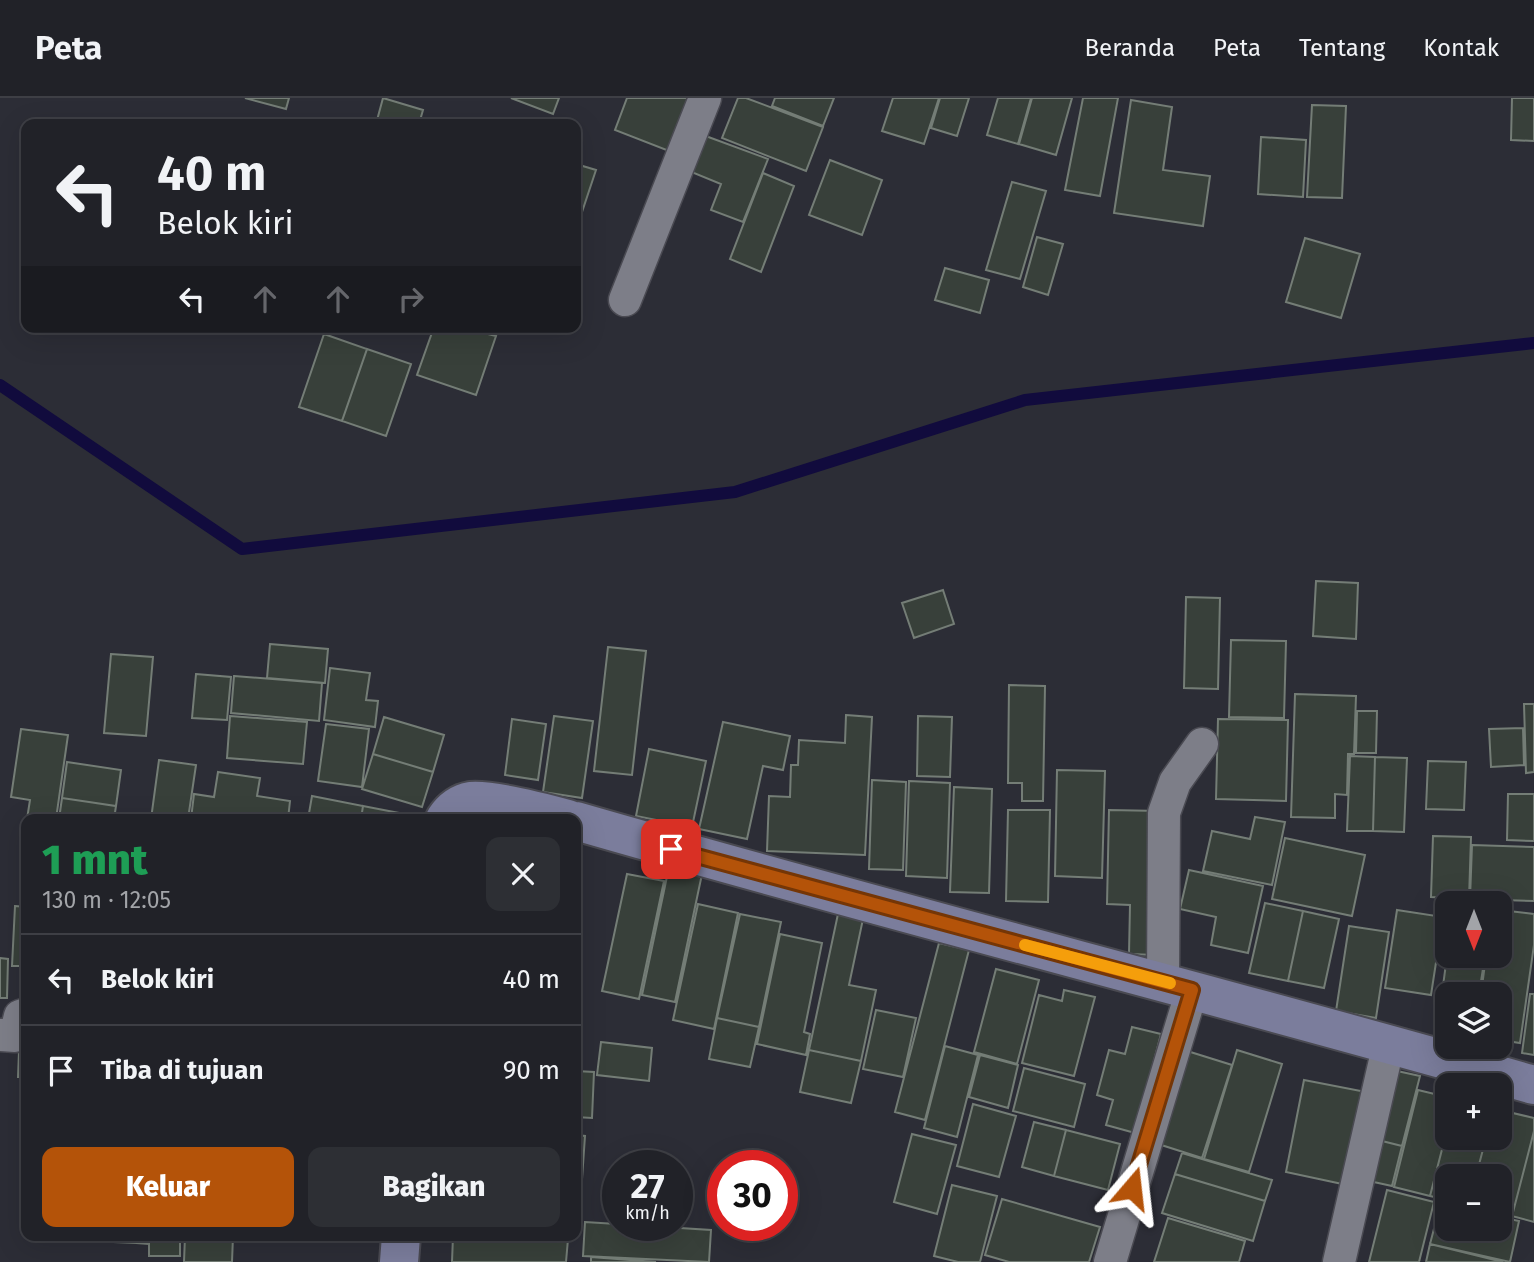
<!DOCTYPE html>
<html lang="id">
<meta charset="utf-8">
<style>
:root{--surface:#212228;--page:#2d2f34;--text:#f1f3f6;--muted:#a2a4a8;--line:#3e3f45;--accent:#b45309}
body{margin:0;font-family:"Fira Sans",sans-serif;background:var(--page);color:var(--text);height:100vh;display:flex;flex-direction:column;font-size:26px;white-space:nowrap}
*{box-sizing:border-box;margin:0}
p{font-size:23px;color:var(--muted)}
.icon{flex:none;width:38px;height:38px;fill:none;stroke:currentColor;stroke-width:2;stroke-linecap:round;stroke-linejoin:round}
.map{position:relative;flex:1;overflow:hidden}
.details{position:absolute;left:21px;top:716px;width:560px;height:427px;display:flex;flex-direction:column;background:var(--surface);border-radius:14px;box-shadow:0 7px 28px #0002,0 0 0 2px var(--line)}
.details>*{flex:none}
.top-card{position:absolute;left:21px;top:21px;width:560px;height:214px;border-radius:14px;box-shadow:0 7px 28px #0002,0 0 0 2px var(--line);background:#212228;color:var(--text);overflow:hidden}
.needle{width:46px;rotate:180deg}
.controls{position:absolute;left:1435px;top:793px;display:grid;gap:14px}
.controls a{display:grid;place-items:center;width:77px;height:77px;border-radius:14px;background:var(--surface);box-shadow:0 7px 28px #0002,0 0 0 2px var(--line);font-size:35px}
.speed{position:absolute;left:602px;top:1052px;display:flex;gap:14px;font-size:35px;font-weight:700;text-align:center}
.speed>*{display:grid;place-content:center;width:91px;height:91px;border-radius:50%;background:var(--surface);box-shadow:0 7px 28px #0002,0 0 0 2px var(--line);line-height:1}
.speed small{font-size:18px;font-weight:400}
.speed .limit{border:10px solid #d22;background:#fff;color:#111}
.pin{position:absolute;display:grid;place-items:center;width:60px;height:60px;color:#fff;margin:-30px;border-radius:14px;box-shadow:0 4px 10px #0006}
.me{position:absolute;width:77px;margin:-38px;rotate:17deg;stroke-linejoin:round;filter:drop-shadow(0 0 5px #0008)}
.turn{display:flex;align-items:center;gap:24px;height:147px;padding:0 21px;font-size:32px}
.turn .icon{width:91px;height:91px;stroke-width:2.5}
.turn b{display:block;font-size:49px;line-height:60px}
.lanes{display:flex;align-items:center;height:66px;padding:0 21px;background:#0003;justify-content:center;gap:35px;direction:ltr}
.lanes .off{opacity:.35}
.round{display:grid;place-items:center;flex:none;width:74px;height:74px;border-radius:14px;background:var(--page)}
.summary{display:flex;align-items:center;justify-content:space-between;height:119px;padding:0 21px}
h1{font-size:42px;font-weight:800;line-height:52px;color:#1e9e55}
.cta{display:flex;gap:14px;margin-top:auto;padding:14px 21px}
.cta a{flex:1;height:80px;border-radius:14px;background:var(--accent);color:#fff;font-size:28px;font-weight:800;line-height:80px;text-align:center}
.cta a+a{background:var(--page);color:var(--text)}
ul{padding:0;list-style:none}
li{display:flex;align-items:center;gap:21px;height:91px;padding:0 21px;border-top:2px solid var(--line)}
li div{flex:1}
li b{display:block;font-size:26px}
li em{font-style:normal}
header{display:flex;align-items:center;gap:42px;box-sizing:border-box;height:98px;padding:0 35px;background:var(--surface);border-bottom:2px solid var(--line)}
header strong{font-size:33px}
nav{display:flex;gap:38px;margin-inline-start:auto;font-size:24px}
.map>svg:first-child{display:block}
</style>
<header>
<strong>Peta</strong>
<nav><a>Beranda</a><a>Peta</a><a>Tentang</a><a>Kontak</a></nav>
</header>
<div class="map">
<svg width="1534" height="1164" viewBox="0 0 1534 1164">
<rect width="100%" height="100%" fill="#2c2d36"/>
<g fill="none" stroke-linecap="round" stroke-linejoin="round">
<path stroke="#110b3d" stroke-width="12" d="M0,287L242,451L735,394L1025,302L1534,245"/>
</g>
<path fill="#38403a" stroke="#747d76" stroke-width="2" d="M245,0H289L286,11Z
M383,0L423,12L419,26H376Z
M511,0H559L553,16Z
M627,0H690L669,53L615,32Z
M738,0H746L823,29L806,73L722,40Z
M775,0H834L823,28L772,8Z
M893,0H939L924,46L882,33Z
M940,0H969L957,38L931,30Z
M998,0H1031L1018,46L987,37Z
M1032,0H1072L1056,57L1019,46Z
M1083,0H1118L1100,98L1065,92Z
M1512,0H1534V43L1511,42Z
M1131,2L1172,9L1163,72L1210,78L1203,128L1114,115Z
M1312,7L1346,8L1342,100L1307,99Z
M703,37L768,61L743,124L711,112L721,86L689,73Z
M1261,39L1306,42L1303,99L1258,96Z
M830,62L882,82L862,137L809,117Z
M576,66L596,72L578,126L576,125Z
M763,75L794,88L761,174L730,161Z
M1012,84L1046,93L1020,181L986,172Z
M1037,139L1063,146L1048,197L1023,189Z
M1305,140L1360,156L1341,220L1286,204Z
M945,170L989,182L980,215L935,202Z
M434,229H486L484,235L496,238L476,297L417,277Z
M324,236L367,251L342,323L299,309Z
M367,251L411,266L386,338L342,323Z
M1316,483L1358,485L1356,541L1313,538Z
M943,492L954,526L914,540L902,505Z
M1186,499L1220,500L1218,591L1184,590Z
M1231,542L1286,543L1284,620L1229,619Z
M270,546L328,551L325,585L267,580Z
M608,549L646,553L632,677L594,673Z
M111,556L153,559L146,638L104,635Z
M330,570L370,575L366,602L378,603L375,629L324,622Z
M196,576L231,579L227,622L192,620Z
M234,578L322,585L319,623L231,615Z
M1009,587L1045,588L1043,703H1022V685H1008Z
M1295,596L1356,598L1354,656H1348L1347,697L1335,696V720L1291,719Z
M1524,606H1534V674L1526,675Z
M1357,613H1377L1376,655H1356Z
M846,617L872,619L865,757L767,753L769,698L790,699L791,667H798L799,642L845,645Z
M230,618L307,624L303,666L227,660Z
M554,618L593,623L582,700L543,694Z
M918,618L952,619L950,679L917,678Z
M384,619L444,637L433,674L373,656Z
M512,621L546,626L538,682L505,677Z
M1218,621L1288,622L1286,703L1216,701Z
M723,624L790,638L783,672L763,668L747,741L699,731Z
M326,626L369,631L362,689L318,683Z
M1523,630L1524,667L1491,669L1489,631Z
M21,631L68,637L56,721H27L30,702L11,699Z
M649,651L706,663L692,729L636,718Z
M373,656L433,674L422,709L362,691Z
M1350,658L1375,659L1373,733H1347Z
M1375,659L1407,660L1404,734L1373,733Z
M159,662L196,667L188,721H151Z
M1428,663L1466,664L1464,712L1426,711Z
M67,664L121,672L116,708L62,700Z
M1057,672L1105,673L1102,780L1055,778Z
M218,674L260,680L257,698L290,703L288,721H191L194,696L214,699Z
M872,682L906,684L903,772L869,771Z
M909,683L950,685L947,780L906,778Z
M954,689L992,691L989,795L950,794Z
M1508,696H1534V743L1507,742Z
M312,698L363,708L361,721H308Z
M62,700L116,708L114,721H59Z
M363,708L425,720L361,721Z
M1008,712H1050L1048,804L1006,803Z
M1109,712L1160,713L1156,857L1129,856L1130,807L1107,806Z
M1255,719L1285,724L1272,787L1203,773L1212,733L1250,741Z
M1433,738L1471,739L1469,801L1431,799Z
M1285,740L1365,757L1352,818L1272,801Z
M1472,747L1534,749V803L1470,801Z
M669,769L702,776L675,904L642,897Z
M1189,772L1263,788L1248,855L1211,847L1216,819L1180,811Z
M627,776L664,783L639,901L602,893Z
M1265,805L1303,813L1288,883L1249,875Z
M698,806L738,815L714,931L673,922Z
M15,808L26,809V868H12Z
M1397,812L1443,819L1431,897L1385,890Z
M1500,812L1534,816V847L1520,945L1500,942V896H1481L1486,858H1500Z
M1303,813L1339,821L1324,890L1288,883Z
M740,816L781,824L759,929L717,920Z
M838,816L863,821L849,887L876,892L861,963L809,952Z
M1349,828L1389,834L1376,920L1336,913Z
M780,836L822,845L804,934L810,936L806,957L757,946Z
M939,845L969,852L925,1022L895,1014Z
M1447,858H1485L1479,896H1447V935L1437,933Z
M0,860L8,861L7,900H0Z
M996,871L1039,882L1017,966L974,954Z
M1064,892L1095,899L1074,978L1022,965L1039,897L1062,903Z
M1530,896H1534V957L1522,955Z
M876,912L916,920L903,979L863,971Z
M717,920L759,929L750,969L709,961Z
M20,928H26V979H18Z
M1132,929L1161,936L1135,1035L1106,1027L1113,1002L1097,997L1109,952L1125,956Z
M601,944L652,950L649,983L597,977Z
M945,948L978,957L957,1039L924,1030Z
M809,952L861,963L851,1005L800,994Z
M1184,952L1232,967L1202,1060L1155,1045Z
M1237,952L1282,966L1249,1074L1204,1061Z
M980,957L1018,967L1008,1010L969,999Z
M1024,970L1085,986L1074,1029L1013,1013Z
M1388,971L1420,978L1402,1048L1370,1040Z
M576,973L594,974L592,1020L576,1019Z
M1304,982L1366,994L1347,1087L1286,1074Z
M1418,992L1447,999V1032L1430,1098L1394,1089Z
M973,1006L1016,1018L999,1079L957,1068Z
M1500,1012L1534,1020V1033L1512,1118L1500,1115V1078H1476L1486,1040H1500Z
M1034,1024L1066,1032L1054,1078L1022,1069Z
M1066,1032L1120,1046L1108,1092L1054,1078Z
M1447,1032V1040H1486L1476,1078H1447V1102L1430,1098Z
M1534,1033V1124L1512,1118Z
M912,1036L956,1047L937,1116L894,1104Z
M576,1037L585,1038L580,1110H576Z
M1370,1040L1402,1048L1392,1088L1360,1081Z
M1182,1055L1272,1082L1265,1103L1175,1076Z
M1175,1076L1265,1103L1253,1143L1162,1115Z
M952,1087L997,1098L980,1164H958L934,1158Z
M1387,1092L1434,1104L1419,1164H1369Z
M1002,1101L1100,1129L1089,1164H1009L985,1157Z
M1441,1104L1447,1106V1130H1500V1119L1519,1123L1510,1164L1430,1146Z
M1168,1120L1245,1143L1239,1164H1154Z
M585,1124L711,1132L709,1164L583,1158Z
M114,1138H136V1145L114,1144Z
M137,1138H180V1158H149V1146L137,1145Z
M185,1138H233L232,1164H184Z
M247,1138H280L279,1144L247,1143Z
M453,1138L568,1141L566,1164H452Z
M1430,1146L1503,1164H1426Z
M591,1159L656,1164H591Z"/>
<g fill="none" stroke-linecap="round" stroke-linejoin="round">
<defs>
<path id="street" d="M625,202L705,0
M1163,883L1164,715L1175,684L1202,646
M0,937L15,938L20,918L26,916
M1110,1164L1192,892
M1339,1164L1389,945"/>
<path id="secondary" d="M445,721C451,712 460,705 471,703C493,701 546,715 568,721
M576,723C894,815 1215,896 1534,987
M399,1164L401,1138"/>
</defs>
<use href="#street" stroke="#4a4a52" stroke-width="35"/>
<use href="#secondary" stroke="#4a4a52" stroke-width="42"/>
<use href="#street" stroke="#7d7e88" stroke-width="32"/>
<use href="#secondary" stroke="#7b7d9c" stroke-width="38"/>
</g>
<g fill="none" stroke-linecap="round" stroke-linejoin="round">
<defs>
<path id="route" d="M671,751L1192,892L1132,1090"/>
</defs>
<use href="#route" stroke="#753606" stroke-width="18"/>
<use href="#route" stroke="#b45309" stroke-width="12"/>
<path stroke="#f59e0b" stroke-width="12" d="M1025,847L1170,885"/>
</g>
</svg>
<div class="controls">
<a><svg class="needle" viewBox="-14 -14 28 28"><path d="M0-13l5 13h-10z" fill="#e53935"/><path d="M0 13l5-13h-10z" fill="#a2a4a8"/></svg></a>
<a><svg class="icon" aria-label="layers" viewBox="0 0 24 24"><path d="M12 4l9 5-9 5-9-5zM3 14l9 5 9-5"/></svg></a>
<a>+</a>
<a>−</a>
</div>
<div class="speed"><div>27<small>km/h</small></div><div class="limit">30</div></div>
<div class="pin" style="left:671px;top:751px;background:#d93025"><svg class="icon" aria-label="arrive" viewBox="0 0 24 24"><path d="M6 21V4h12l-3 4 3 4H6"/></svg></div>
<svg class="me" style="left:1132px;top:1090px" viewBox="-20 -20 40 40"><path d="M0-17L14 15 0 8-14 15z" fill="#b45309" stroke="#fff" stroke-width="4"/></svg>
<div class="top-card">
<div class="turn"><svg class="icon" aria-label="left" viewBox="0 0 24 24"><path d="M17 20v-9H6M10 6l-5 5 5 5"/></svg><div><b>40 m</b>Belok kiri</div></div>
<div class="lanes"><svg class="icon" aria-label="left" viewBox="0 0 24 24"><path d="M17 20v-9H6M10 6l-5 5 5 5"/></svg><svg class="icon off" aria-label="ahead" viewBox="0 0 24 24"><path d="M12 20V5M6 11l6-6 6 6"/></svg><svg class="icon off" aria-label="ahead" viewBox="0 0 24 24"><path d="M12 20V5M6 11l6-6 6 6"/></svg><svg class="icon off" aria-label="right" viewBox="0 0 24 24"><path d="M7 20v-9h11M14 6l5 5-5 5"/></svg></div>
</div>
<section class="details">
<div class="summary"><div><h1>1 mnt</h1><p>130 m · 12:05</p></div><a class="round"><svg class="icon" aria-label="close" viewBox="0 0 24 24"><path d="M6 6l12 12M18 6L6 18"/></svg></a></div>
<ul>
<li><svg class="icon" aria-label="left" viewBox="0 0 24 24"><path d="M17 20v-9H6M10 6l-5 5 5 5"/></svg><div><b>Belok kiri</b></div><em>40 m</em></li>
<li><svg class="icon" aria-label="arrive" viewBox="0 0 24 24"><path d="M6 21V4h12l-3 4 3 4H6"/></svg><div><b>Tiba di tujuan</b></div><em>90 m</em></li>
</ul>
<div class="cta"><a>Keluar</a><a>Bagikan</a></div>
</section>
</div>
